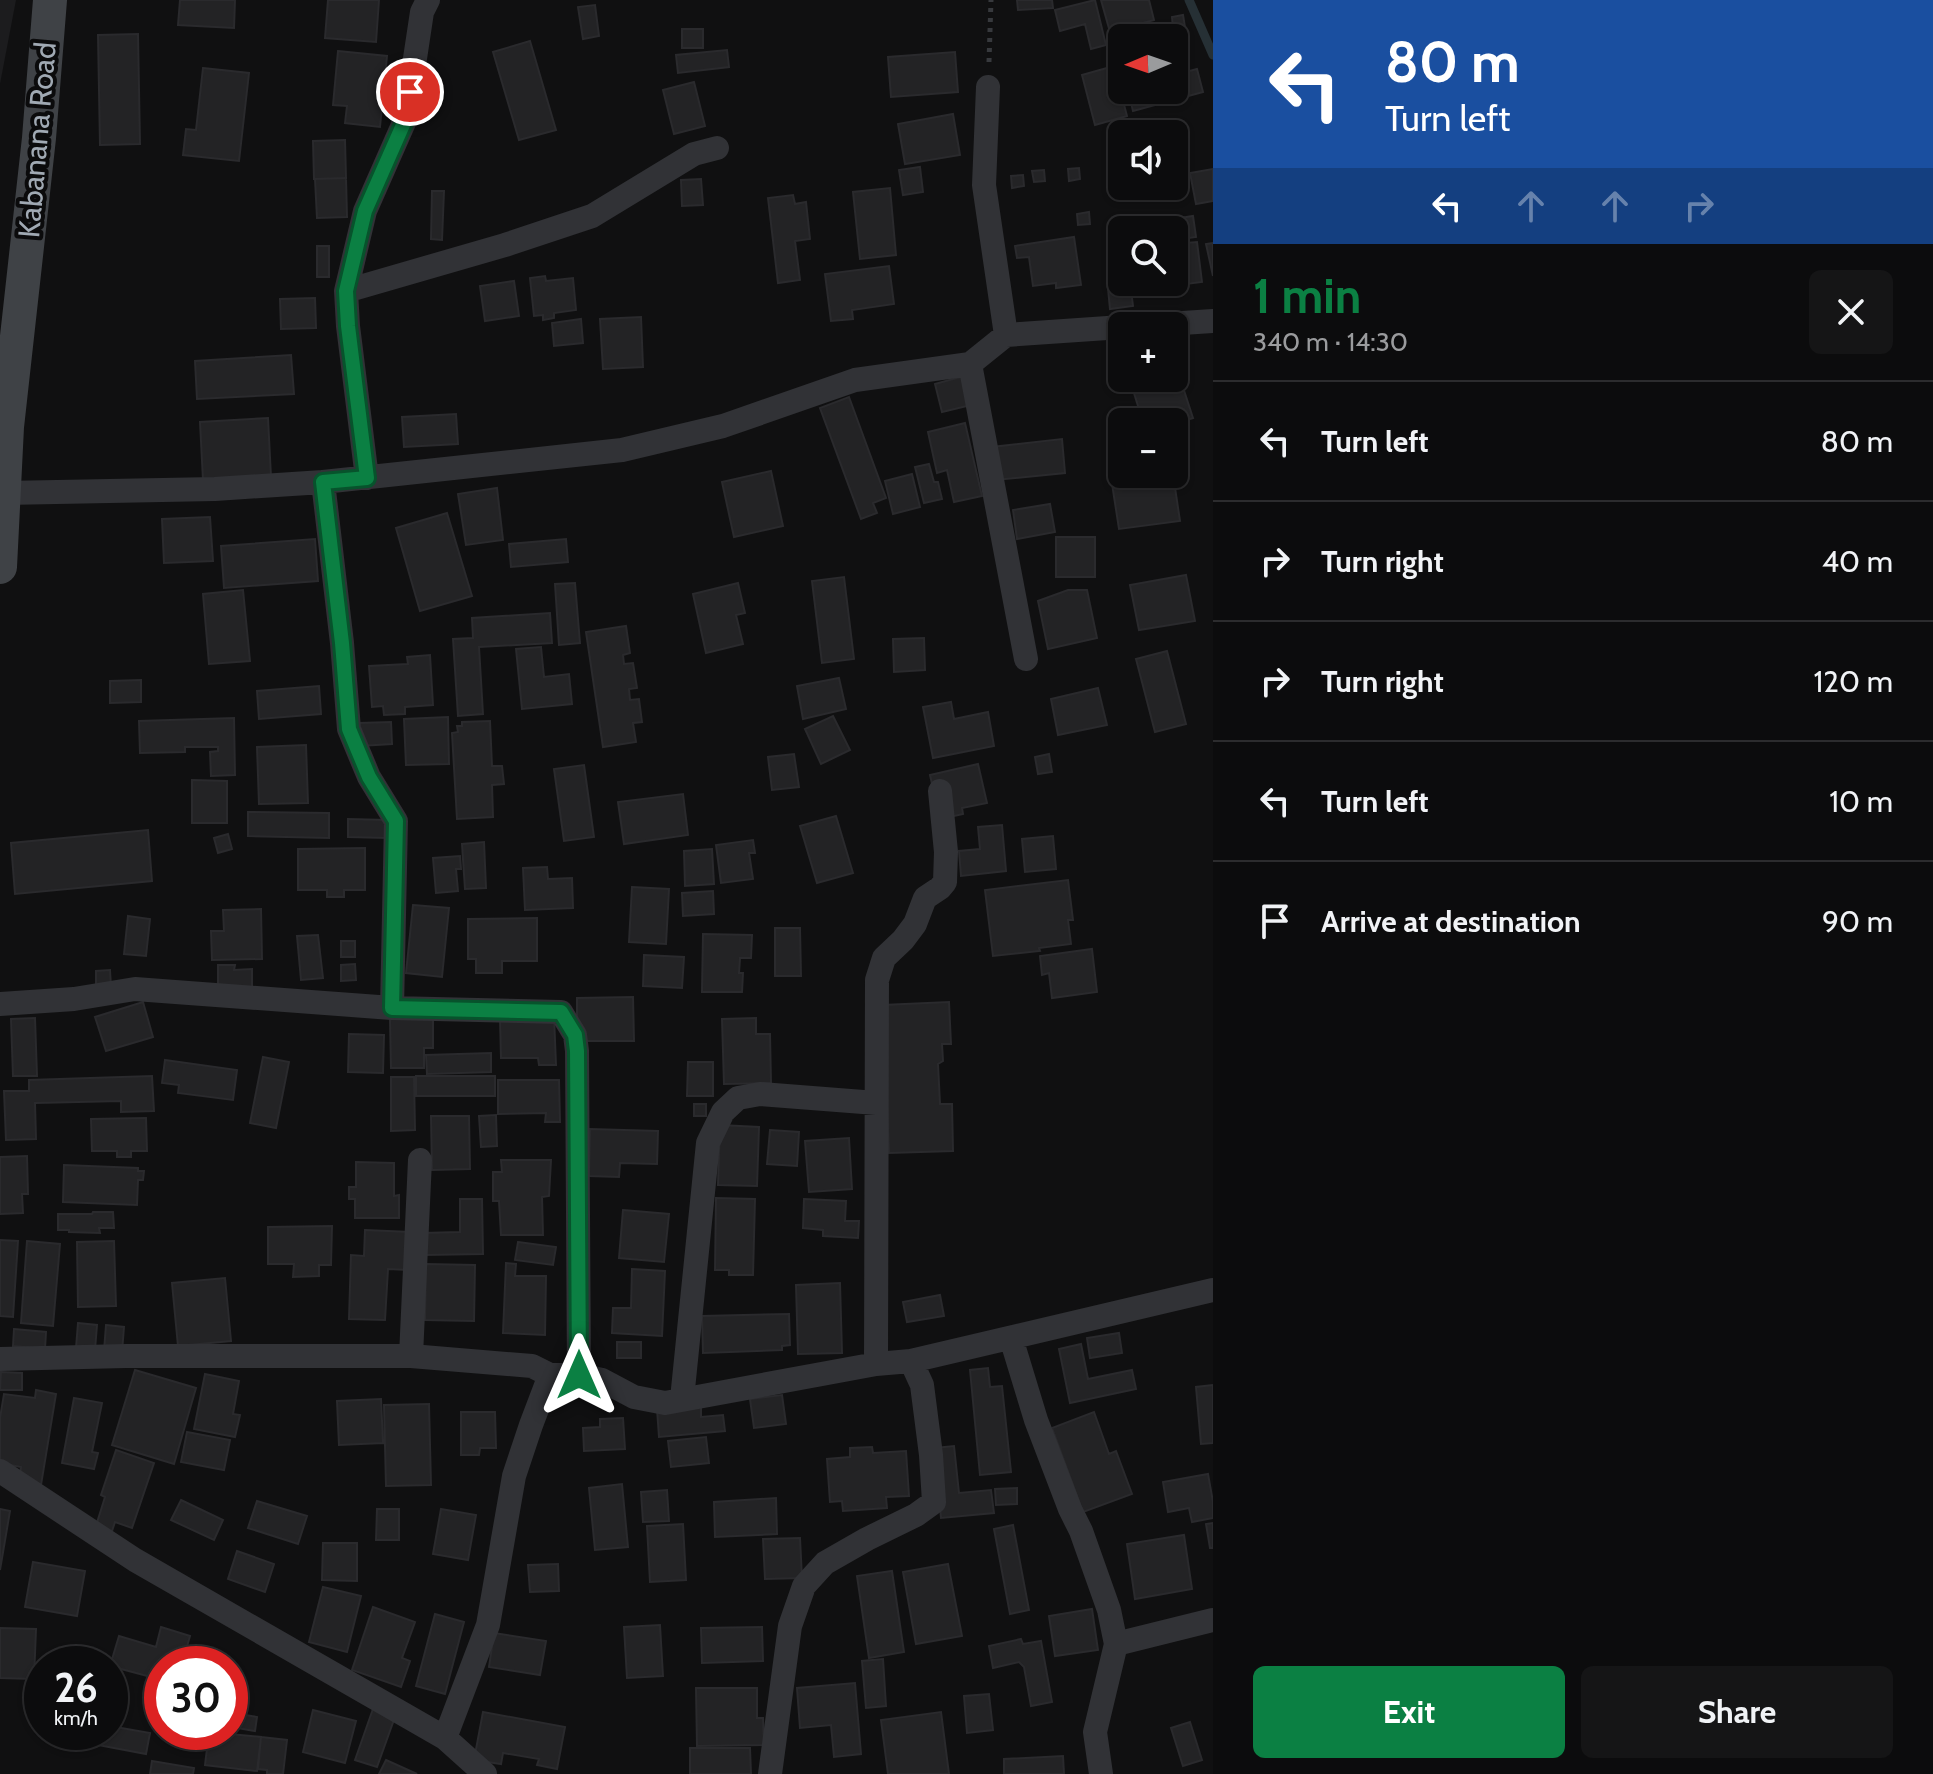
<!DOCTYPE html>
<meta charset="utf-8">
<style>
:root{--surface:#0c0c0d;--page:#151516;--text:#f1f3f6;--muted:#9a9b9d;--line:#2c2c2e;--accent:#0b8043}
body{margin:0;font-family:Cabin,sans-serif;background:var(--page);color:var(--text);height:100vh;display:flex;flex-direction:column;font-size:30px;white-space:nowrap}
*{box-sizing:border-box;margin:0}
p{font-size:26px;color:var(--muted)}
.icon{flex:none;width:44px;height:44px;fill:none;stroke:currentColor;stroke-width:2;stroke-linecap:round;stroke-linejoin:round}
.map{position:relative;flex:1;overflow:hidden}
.drawer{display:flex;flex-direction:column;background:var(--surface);width:720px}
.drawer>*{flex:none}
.banner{background:#1a4fa0;color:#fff;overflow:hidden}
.needle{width:52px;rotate:268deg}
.controls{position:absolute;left:1108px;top:24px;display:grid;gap:16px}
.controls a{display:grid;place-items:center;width:80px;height:80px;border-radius:12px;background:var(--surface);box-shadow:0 2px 6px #0004,0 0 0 2px var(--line);font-size:40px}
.speed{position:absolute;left:24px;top:1646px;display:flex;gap:16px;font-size:40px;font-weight:700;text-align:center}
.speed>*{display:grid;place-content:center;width:104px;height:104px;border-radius:50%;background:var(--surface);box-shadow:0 2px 6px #0004,0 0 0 2px var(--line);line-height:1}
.speed small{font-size:20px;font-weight:400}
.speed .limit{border:12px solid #d22;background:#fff;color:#111}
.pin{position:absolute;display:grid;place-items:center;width:68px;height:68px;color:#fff;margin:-34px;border:4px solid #fff;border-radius:50%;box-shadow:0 2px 8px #0007}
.me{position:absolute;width:88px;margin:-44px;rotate:0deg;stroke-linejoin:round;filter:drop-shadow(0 0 6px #0008)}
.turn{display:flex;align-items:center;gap:28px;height:168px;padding:0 40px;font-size:36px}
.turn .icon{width:104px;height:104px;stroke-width:2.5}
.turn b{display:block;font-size:56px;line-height:68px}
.lanes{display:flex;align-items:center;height:76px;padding:0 40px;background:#0003;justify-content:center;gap:40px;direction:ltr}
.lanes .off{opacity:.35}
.round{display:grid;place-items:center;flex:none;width:84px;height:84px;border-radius:12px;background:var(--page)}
.head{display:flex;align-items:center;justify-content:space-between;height:136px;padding:0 40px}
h1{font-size:48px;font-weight:700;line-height:60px;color:var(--accent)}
.primary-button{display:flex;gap:16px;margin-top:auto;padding:16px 40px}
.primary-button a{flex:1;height:92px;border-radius:12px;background:var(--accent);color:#fff;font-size:32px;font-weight:700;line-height:92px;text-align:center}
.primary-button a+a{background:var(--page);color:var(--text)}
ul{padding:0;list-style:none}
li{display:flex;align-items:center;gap:24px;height:120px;padding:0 40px;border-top:2px solid var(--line)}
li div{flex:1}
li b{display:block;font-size:30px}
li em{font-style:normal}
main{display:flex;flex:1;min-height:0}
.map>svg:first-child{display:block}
</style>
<main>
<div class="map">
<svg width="1213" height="1774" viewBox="0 0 1213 1774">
<rect width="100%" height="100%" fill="#101011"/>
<path fill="#1c1c1e" d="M0,0H16L0,84Z"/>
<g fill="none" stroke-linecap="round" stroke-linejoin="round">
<path stroke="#263035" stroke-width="9" d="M1189,0L1213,55"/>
</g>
<path fill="#232325" stroke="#2a2a2d" stroke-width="2" d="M180,0H235L234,28L178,25Z
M328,0H379L376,42L325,38Z
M1017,0H1052L1053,8L1018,10Z
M1095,0L1106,45L1091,49L1085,24L1060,31L1055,10Z
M1101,0H1149L1154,20L1110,32Z
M595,5L599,36L583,39L578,7Z
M1183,15L1185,27L1173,28L1172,17Z
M1135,26L1138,38H1122L1121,65L1112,32Z
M682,29H703V48H682Z
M138,34L140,144L100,145L98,35Z
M530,41L556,130L519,140L493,52Z
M727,50L729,67L678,73L676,55Z
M338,51L387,56L380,127L345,123L347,106L333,105Z
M955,52L958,92L891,97L888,57Z
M1114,66L1127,116L1095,125L1082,75Z
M203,68L249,73L239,161L183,155L186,129L196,130Z
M1197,69L1203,92L1133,111L1128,90H1174V75Z
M694,82L705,126L674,134L663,90Z
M953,114L960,155L905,164L898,124Z
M1174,139H1176L1183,183L1174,184Z
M345,140L346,178L314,179L313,141Z
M920,167L923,192L903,195L899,170Z
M1079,168L1080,179L1069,181L1068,169Z
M1213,169V201L1196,204L1190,173Z
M1044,170L1045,181L1034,182L1032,171Z
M1023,175L1024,186L1012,188L1011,176Z
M346,178L347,217L317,218L315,179Z
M701,179L703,205L682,206L681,180Z
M1123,186H1163L1124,192Z
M890,188L896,255L860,259L853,192Z
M432,191H444L442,240L431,239Z
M793,195L795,204L806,202L810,239L795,241L800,280L778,283L768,198Z
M1089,212L1090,224L1078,225L1077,214Z
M1193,216L1196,237L1174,240V230H1162L1161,221Z
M1074,237L1081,285L1056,288V283L1033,286L1029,257L1017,258L1015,246Z
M1197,242L1202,282L1163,287L1162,282H1174V244Z
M1213,243V276L1206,244Z
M317,246H329V277H317Z
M889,266L894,304L852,310L853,319L831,321L825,274Z
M545,276L546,281L573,278L576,310L554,313V318L543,320V315L534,316L530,278Z
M1122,276V282H1130L1133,306L1110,309L1107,278Z
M514,281L519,316L485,321L480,286Z
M315,298L316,328L281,329L280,299Z
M641,317L643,367L603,369L600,319Z
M581,319L583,343L554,346L552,323Z
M291,355L294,394L197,399L195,361Z
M1179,375L1193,418L1174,424V422H1143L1133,390Z
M964,376L971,405L942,412L935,384Z
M849,397L886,498L873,503L877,513L861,519L820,408Z
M456,414L458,444L404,447L402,417Z
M268,418L271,477L203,480L200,422Z
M965,423L982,496L954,502L947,470L937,473L928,432Z
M1062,439L1065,473L995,480L992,447Z
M929,464L934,482H938L942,499L924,503L915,467Z
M771,471L783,526L734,537L722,482Z
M912,474L920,507L893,514L885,481Z
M1136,474H1173L1180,521L1119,529L1111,477Z
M497,488L503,540L466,545L458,494Z
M1050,504L1055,532L1017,539L1013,510Z
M447,513L472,596L420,611L396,528Z
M210,517L213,561L164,563L162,519Z
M1056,537H1095V577H1056Z
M315,539L318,581L224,588L221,546Z
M566,539L568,562L511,567L509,544Z
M1186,575L1195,621L1139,630L1130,585Z
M844,577L854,659L822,663L812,581Z
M575,583L580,643L559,645L555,584Z
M738,583L745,613L736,615L743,644L706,653L693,594Z
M243,590L250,661L209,664L203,594Z
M1068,590H1087L1097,638L1048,649L1038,601Z
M550,613L552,643L479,647L483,714L458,716L453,639L473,638L472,618Z
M626,626L630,653L623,655L624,664L633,663L637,688L629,689L630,700L639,699L642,722L633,723L636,742L603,747L586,632Z
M924,638L925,670L894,672L893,639Z
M541,647L544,677L569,674L572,704L522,709L516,649Z
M1167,651L1186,724L1155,732L1136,659Z
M430,655L433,705L405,707V714L384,715L383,706L372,707L369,666L408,664L407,657Z
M839,678L846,709L803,719L797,686Z
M141,680V702L110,703V681Z
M319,686L321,714L259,719L257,691Z
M1098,688L1107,725L1058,735L1051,699Z
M951,702L954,719L988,712L994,746L933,758L923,707Z
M833,716L850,750L821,764L805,729Z
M448,717L449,764L406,765L404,719Z
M234,718L235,775L211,776L210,752L218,751V747H185V752L140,753L139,721Z
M490,721L492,766H502L504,784L492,785L493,817L457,819L452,733L458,732L457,726H462V722Z
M391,722L392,744L360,746L359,723Z
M306,745L308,803L259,804L257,747Z
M794,754L799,787L772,790L768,757Z
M1049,754L1052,772L1038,774L1035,757Z
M978,764L987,803L962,808L963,814L940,819L930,775Z
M584,765L594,837L564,841L554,769Z
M192,780L227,781V823H192Z
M683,794L688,835L624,844L618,802Z
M248,812L329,813V838L248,836Z
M836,816L853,873L817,883L800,826Z
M348,819L387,820V838L348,837Z
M1002,825L1006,871L961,876L959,851L980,849L978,827Z
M148,830L152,881L15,894L11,843Z
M228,834L232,849L218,853L214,838Z
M1053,836L1056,869L1025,872L1022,839Z
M753,840L755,853H749L753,879L721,883L716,845Z
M484,842L486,888L465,889L462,844Z
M365,848V890H344V897H327V890H298V849Z
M712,849L714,884L685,886L684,851Z
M460,856L461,869H456L458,891L436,893L433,858Z
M547,867L548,879L572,878L573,908L525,910L523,868Z
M1068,880L1073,920H1068L1071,944L1039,948L1040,951L993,956L985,890Z
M632,887L669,889L666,944L629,942Z
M713,891L714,914L683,916L682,893Z
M413,905L449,908L442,977L406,973Z
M261,909L262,959L212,960L211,931H224L223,910Z
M128,916L150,919L146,956L124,954Z
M537,918V961H502V973H476V959H468V919Z
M775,928H800L801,976H775Z
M703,934L752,935L751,958H740L739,973H743L742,992H702Z
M318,935L323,978L301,980L297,936Z
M341,941H355V957H341Z
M1092,949L1097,992L1052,998L1049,973L1042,975L1040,956Z
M644,955L684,957L682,988L643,986Z
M355,964L356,980L341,981V965Z
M218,965H235L234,970L252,969V989H218Z
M110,970L111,987H96V971Z
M633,997L634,1041H577V998Z
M143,1002L153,1037L106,1051L95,1017Z
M949,1002L951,1044H942L943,1061L938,1064L940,1104H952L953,1151L889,1153L883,1005Z
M554,1016L556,1065H539L538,1058H501L500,1018Z
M35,1018L37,1076H13L11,1019Z
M433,1018V1048H424V1068H391L390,1019Z
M756,1018V1034H770L771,1083L724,1084L722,1019Z
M349,1034L384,1035L383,1073L348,1072Z
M491,1053V1072L427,1074L426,1055Z
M263,1057L289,1062L276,1128L250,1123Z
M165,1060L237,1070L233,1100L178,1093L179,1085L162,1083Z
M688,1062H713V1096H687Z
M152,1076L154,1111L121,1112V1101L35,1103L36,1139L6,1140L4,1091H29V1080Z
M416,1076H495V1096H416Z
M391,1077H414L415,1130L391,1131Z
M498,1080H559L560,1122H545L546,1113L498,1114Z
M694,1104H706V1116H694Z
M496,1115L497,1146L481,1147L479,1116Z
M431,1116H469L470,1169L432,1170Z
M146,1118L147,1151H131V1157H117V1151H92L91,1119Z
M720,1125L759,1127L757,1186L718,1185Z
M590,1129L658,1131L657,1164L620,1163L619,1177L589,1176Z
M770,1130L799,1132L797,1166L767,1164Z
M849,1138L852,1189L809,1192L805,1141Z
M27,1156L28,1194H22L23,1213L0,1214V1157Z
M501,1160H551L549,1196L542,1197L543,1235H501L499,1201H493V1172H502Z
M356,1162L394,1163V1196L399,1195V1218H355V1199H349V1187H356Z
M64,1165L138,1168V1171H144L143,1180H138L137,1205L63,1202Z
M716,1198L755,1199L753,1275H729V1270H715Z
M460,1199H482L483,1254L424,1255L423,1233L460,1232Z
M804,1199L846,1201L845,1221H859L858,1238L823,1236V1230L803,1228Z
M623,1210L669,1214L664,1262L619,1258Z
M93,1212H113L114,1228H99L100,1233L69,1232V1230H58V1214H92Z
M332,1226L331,1265H319V1276L293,1277L294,1264H268V1227Z
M365,1230L410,1232L408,1270L388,1269L385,1320L349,1319L351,1255L364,1256Z
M0,1240L18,1241L13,1317L0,1316Z
M27,1241L60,1244L53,1326L21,1323Z
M114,1241L116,1306L78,1307L77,1242Z
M518,1242L556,1247L553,1265L515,1260Z
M506,1263L516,1264L515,1276H546L545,1335L503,1333Z
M426,1264L475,1265L474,1321L425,1320Z
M632,1269L665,1271L662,1336L612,1333L613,1308H631Z
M225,1278L231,1341L178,1346L172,1283Z
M840,1283L842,1353L798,1354L796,1285Z
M940,1295L944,1316L907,1322L903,1302Z
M789,1314L790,1345L782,1346V1350L703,1353L702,1316Z
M78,1323L97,1325L95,1350L76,1348Z
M106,1325L124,1327L122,1352L104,1351Z
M14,1329L46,1332L45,1349L13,1346Z
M1119,1333L1122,1353L1090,1358L1087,1338Z
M617,1342H641V1358H617Z
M1081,1344L1088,1379L1132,1370L1136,1389L1070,1403L1059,1349Z
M988,1368L990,1387L1002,1386L1011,1472L980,1475L970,1370Z
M135,1370L196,1388L174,1464L112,1445Z
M1,1372L22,1373V1390H0Z
M205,1374L239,1381L233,1414L240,1415L235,1437L194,1429Z
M1213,1385V1443L1201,1444L1196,1387Z
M36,1390L56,1394L41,1485L19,1482L21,1467L0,1463V1418L4,1394L35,1398Z
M782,1395L786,1424L754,1428L750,1399Z
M74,1398L102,1403L92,1452L98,1453L94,1469L62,1463Z
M381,1399L383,1443L339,1445L337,1401Z
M429,1404L431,1485L386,1486L384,1405Z
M701,1405V1417L723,1415L725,1431L659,1437L657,1409Z
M461,1412H495L496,1448H480L479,1455H461Z
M1094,1412L1109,1454L1116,1451L1132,1494L1083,1512L1052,1428Z
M623,1418L625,1449L584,1451L583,1428L600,1427V1419Z
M187,1432L230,1440L224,1470L181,1462Z
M706,1437L709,1463L671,1467L668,1441Z
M954,1446L959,1493L991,1490L994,1513L941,1518L935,1448Z
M872,1447L873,1453L906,1451L909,1496L886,1497L887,1508L843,1511L842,1501L830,1502L827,1459L850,1457V1448Z
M116,1450L154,1463L132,1528L115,1522L111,1534L95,1529L105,1497L101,1495Z
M1208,1474L1213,1502V1518L1192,1522L1189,1508L1168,1512L1163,1482Z
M622,1484L628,1547L595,1550L589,1488Z
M1017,1488V1504L996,1505L995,1489Z
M667,1490L669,1521L643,1522L641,1492Z
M776,1498L777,1534L715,1537L714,1502Z
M181,1500L223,1520L214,1540L171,1520Z
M257,1501L307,1516L298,1544L248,1528Z
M0,1509L10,1511L0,1570Z
M377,1509H399V1540H376Z
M441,1509L476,1515L468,1560L433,1554Z
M1213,1523V1548H1210L1206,1524Z
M683,1524L686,1580L650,1582L647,1526Z
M1013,1525L1029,1610L1010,1614L994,1529Z
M1184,1535L1192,1589L1135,1599L1127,1544Z
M800,1538L802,1578L765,1579L763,1539Z
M323,1543H357V1581L322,1580Z
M237,1551L274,1564L265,1592L228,1579Z
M33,1562L85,1571L77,1616L25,1607Z
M558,1564L559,1591L530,1592L528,1565Z
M948,1564L962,1636L916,1644L903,1572Z
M892,1571L904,1652L869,1658L857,1576Z
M323,1587L361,1596L347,1652L309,1642Z
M373,1607L415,1622L402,1658L410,1661L401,1687L352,1670Z
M1092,1609L1098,1650L1055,1656L1049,1616Z
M435,1614L464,1622L445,1694L416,1686Z
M660,1625L663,1676L627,1678L624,1627Z
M161,1627L190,1636L182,1664H162V1680L110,1666L119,1636L156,1647Z
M762,1627L763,1661L702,1663L701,1628Z
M0,1628L36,1629L34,1679L0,1678Z
M494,1633L546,1641L540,1675L489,1667Z
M1021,1639L1023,1644L1041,1641L1052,1702L1031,1706L1024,1667L1019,1662L993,1668L989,1646Z
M883,1659L886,1706L866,1708L862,1661Z
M855,1683L861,1754L834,1757L831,1725L800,1728L797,1688Z
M696,1688H757V1718H763L764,1745L697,1746Z
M989,1694L993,1730L967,1733L964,1696Z
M374,1706L396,1714L377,1767L355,1760Z
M158,1708H162V1732L154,1730Z
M313,1710L356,1721L345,1763L303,1752Z
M483,1712L565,1727L557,1769L537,1765L539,1759L503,1753L501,1764L474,1760Z
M941,1712L949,1774H888L881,1720Z
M233,1713L257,1717L255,1731L231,1727Z
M1190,1722L1202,1760L1183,1766L1171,1728Z
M110,1726L150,1733L146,1754L82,1742L83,1732H110Z
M163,1732H203L201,1744L189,1742L188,1747H183L184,1742L165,1739L167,1733Z
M209,1732L261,1737L257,1771L205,1765Z
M261,1737L287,1740L283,1774H267V1770L258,1769Z
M690,1748H750L751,1774H690Z
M1063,1756L1064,1774H1004V1759Z
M386,1760L417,1774H379Z
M152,1761L194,1768L193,1774H150Z"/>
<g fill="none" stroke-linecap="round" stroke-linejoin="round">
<path stroke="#37393d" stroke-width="5" stroke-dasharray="4 6" stroke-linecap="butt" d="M989,62L991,0"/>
<path stroke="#313236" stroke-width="24" d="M988,87L984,185L1006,335L1122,327
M346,291L505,245L592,216L694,154L717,148
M1137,326L1213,321
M970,364L1026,659
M367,478L348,326L346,291L365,211L406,118L422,12L428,0
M323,482L342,643L349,729L369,777L396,821L392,1008
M4,493L215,489L323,482L622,450L723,426L855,380L970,364L1006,335
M0,1004L74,999L135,989L392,1008L561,1012L575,1035L577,1051L579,1375
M1011,1338L1036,1420L1070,1509L1081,1531L1109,1610L1116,1644L1095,1732L1101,1774
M411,1356L420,1160
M0,1359L126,1356H411L532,1366L550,1375H579L602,1380L634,1397L665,1403L876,1364L911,1361L1213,1290
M876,1364L877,980L884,958L903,940L915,924L925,898L940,888L945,882L946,852L940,791
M682,1399L708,1143L723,1112L738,1098L760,1094L876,1103
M0,1471L135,1560L445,1738L485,1774
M1116,1644L1213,1620
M445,1738L488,1625L514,1476L531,1425L550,1375
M770,1774L790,1626L804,1586L825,1563L867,1539L916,1515L934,1502L931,1455L922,1385L911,1361"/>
<path stroke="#3f4246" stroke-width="34" d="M0,567L7,427L39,138L50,0"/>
</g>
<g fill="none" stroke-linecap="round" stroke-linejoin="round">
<defs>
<path id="route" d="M410,92L406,118L365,211L346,291L348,326L367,478L323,482L342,643L349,729L369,777L396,821L392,1008L561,1012L575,1035L577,1051L579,1375"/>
</defs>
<use href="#route" stroke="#07532c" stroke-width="20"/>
<use href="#route" stroke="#0b8043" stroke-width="14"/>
</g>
<g text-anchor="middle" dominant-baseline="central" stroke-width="8" stroke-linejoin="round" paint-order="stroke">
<g font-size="30" fill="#a0a9b3" stroke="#0b0b0c">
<text transform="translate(37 140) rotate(-85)">Kabanana Road</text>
</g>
</g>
</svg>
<div class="controls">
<a><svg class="needle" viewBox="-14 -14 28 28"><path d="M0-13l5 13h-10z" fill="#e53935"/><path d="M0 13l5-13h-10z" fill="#9a9b9d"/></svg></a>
<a><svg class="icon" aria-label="sound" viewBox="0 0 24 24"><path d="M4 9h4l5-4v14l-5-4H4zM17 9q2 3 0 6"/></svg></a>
<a><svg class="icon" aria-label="search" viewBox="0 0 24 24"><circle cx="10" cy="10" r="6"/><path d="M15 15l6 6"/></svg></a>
<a>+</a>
<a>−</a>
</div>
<div class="speed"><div>26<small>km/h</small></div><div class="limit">30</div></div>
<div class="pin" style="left:410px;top:92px;background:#d93025"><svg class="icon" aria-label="arrive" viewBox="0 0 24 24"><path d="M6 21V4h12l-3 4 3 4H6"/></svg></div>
<svg class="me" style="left:579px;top:1375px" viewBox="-20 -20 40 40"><path d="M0-17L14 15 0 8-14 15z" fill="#0b8043" stroke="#fff" stroke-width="4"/></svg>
</div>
<section class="drawer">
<div class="banner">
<div class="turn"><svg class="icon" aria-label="left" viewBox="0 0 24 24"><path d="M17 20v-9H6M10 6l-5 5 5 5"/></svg><div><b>80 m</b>Turn left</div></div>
<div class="lanes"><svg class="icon" aria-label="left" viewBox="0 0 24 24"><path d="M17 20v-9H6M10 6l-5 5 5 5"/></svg><svg class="icon off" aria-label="ahead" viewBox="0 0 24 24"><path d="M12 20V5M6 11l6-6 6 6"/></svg><svg class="icon off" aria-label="ahead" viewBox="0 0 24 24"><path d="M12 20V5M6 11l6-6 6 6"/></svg><svg class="icon off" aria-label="right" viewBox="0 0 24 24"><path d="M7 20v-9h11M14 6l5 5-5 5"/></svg></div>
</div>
<div class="head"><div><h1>1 min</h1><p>340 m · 14:30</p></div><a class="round"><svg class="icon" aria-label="close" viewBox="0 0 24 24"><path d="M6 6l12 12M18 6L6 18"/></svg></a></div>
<ul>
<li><svg class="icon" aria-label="left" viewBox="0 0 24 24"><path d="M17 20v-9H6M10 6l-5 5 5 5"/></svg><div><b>Turn left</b></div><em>80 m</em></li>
<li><svg class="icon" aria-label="right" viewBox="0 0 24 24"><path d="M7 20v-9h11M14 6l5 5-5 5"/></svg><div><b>Turn right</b></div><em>40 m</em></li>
<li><svg class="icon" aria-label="right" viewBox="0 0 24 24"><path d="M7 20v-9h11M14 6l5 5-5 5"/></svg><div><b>Turn right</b></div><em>120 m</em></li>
<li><svg class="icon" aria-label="left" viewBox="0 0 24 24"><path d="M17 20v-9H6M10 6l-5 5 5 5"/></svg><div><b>Turn left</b></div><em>10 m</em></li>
<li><svg class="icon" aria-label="arrive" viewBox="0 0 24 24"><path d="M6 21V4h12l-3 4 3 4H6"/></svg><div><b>Arrive at destination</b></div><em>90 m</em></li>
</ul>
<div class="primary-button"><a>Exit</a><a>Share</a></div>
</section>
</main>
